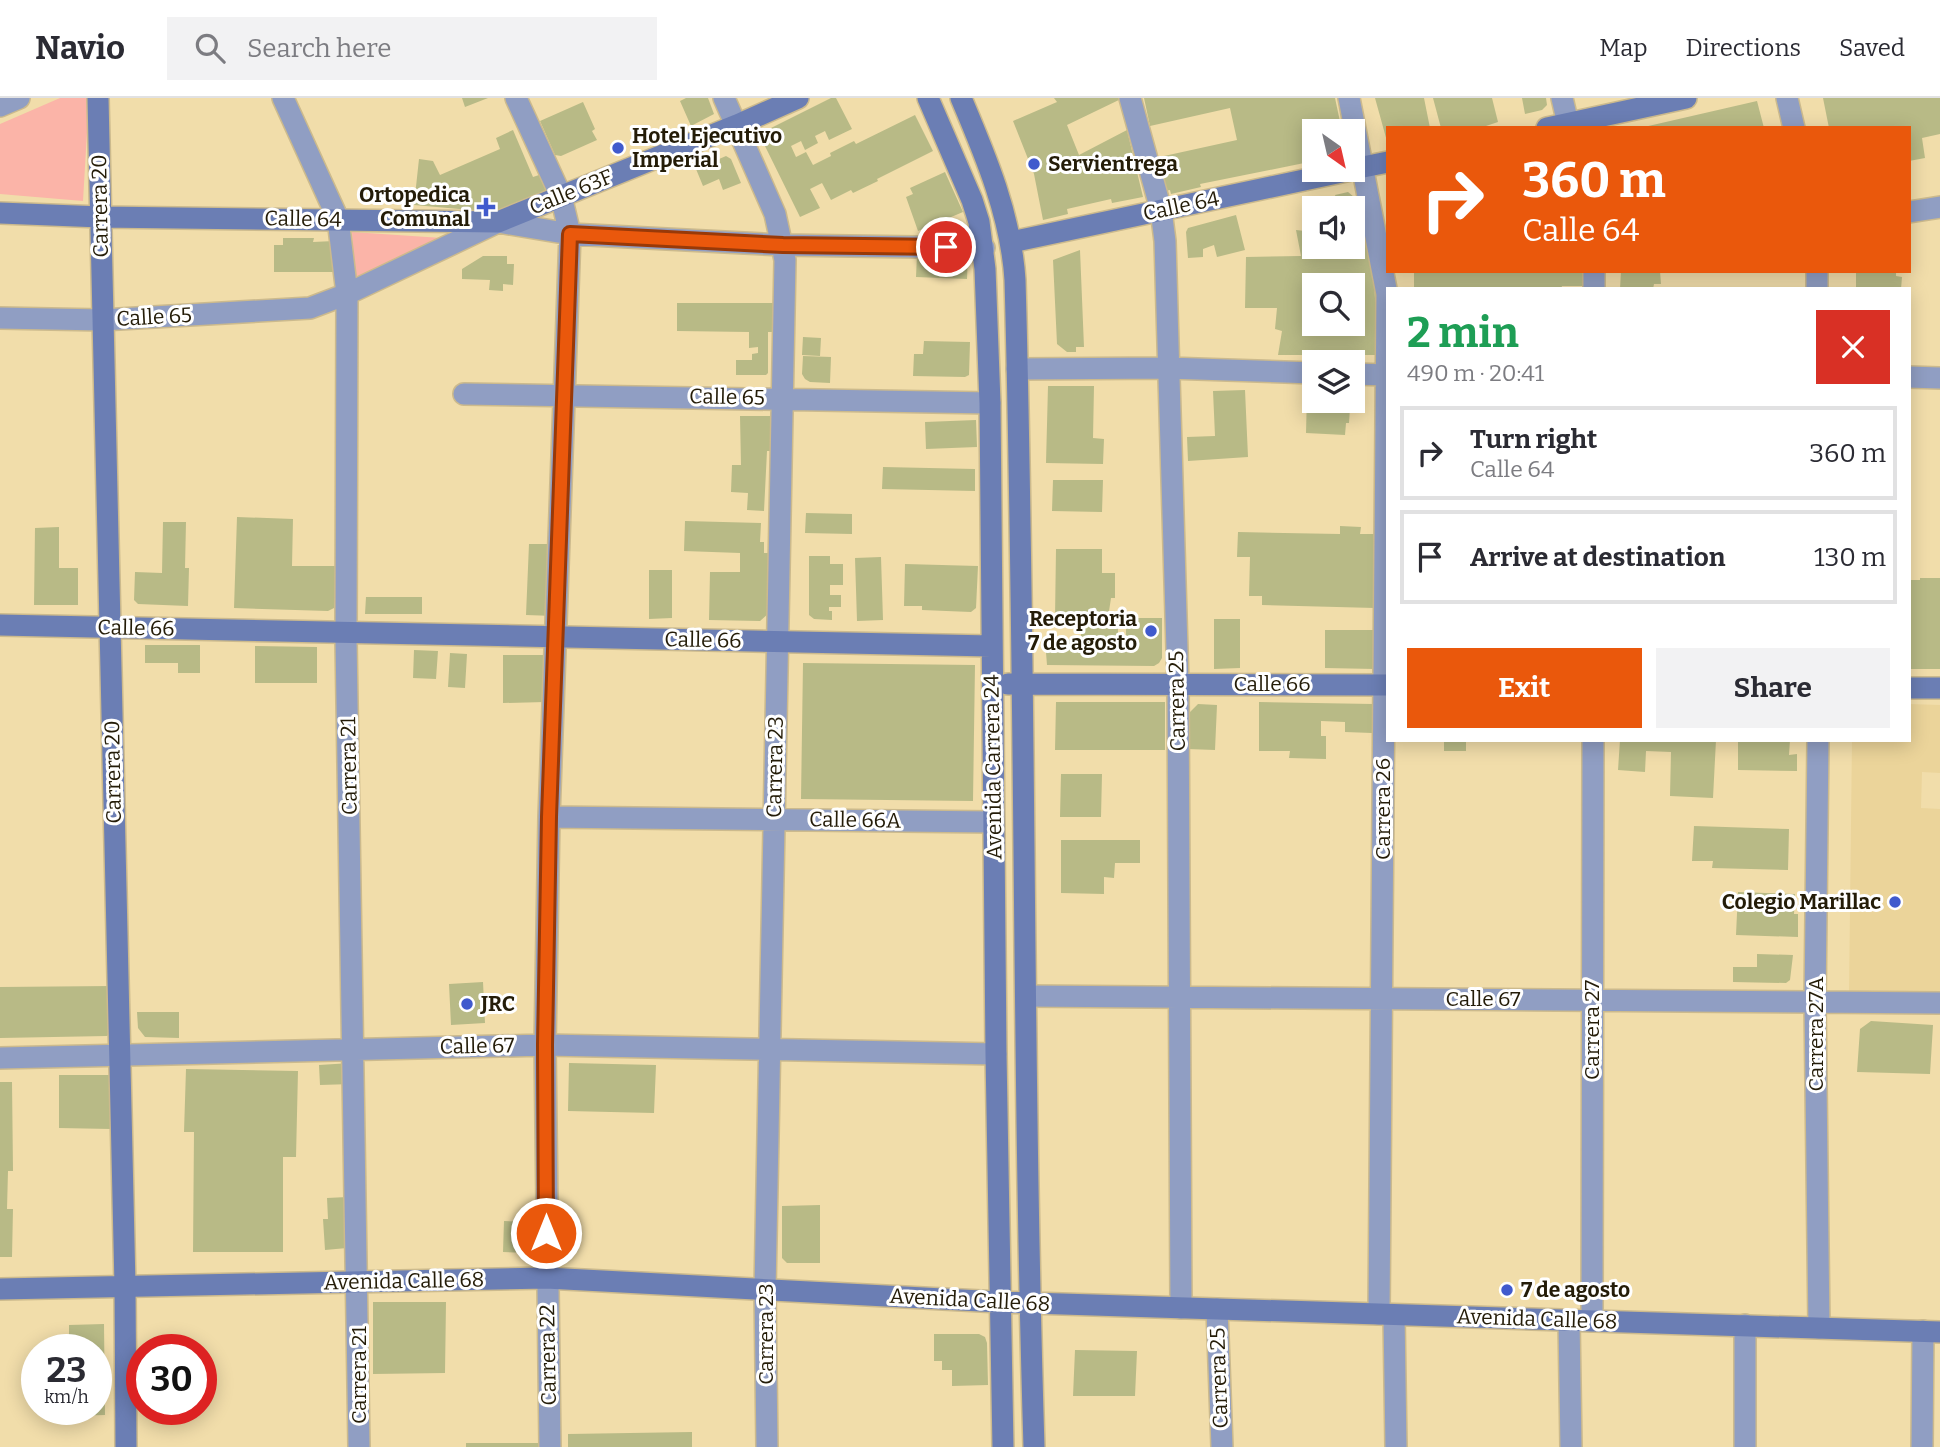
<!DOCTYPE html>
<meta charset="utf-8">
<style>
:root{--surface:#fff;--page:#f2f2f3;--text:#2b2b33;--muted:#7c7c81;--line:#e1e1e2;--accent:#ea580c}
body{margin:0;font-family:Bitter,serif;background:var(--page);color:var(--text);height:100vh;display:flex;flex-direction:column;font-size:26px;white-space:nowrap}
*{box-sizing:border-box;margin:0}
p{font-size:23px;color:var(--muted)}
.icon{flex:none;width:38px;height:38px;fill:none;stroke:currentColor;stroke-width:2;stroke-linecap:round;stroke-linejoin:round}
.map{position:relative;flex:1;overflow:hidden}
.details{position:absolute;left:1386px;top:189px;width:525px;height:455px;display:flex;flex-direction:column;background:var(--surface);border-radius:0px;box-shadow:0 4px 18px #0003}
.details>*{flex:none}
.banner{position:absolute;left:1386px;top:28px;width:525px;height:147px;border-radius:0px;box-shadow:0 4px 18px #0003;background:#ea580c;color:#fff;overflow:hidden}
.needle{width:46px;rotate:146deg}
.tools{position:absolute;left:1302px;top:21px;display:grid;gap:14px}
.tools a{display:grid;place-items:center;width:63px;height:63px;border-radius:0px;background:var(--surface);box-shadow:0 4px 18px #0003;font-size:35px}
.speed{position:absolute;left:21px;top:1236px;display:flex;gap:14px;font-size:35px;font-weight:700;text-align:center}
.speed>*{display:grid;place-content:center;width:91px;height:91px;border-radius:50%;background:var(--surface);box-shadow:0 4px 18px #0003;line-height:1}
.speed small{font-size:18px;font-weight:400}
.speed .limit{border:10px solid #d22;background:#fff;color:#111}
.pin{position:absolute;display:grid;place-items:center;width:60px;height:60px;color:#fff;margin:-30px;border:4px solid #fff;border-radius:50%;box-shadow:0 2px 7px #0007}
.me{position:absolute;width:77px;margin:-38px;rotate:0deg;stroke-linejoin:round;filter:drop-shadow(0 0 5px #0008)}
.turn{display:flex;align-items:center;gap:24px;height:147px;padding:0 21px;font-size:32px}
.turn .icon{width:91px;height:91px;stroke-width:2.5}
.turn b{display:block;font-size:49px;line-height:60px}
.round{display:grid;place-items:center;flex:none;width:74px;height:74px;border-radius:0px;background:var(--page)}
.headline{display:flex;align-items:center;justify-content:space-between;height:119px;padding:0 21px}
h1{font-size:42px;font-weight:700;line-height:52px;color:#1e9e55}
.action{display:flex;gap:14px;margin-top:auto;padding:14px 21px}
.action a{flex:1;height:80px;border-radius:0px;background:var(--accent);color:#fff;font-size:28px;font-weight:700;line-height:80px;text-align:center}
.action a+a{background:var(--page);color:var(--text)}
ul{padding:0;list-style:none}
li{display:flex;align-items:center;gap:21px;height:94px;margin:0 14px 10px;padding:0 7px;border:4px solid var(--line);border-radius:0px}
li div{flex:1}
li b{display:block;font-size:26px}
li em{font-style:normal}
header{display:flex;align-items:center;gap:42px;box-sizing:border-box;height:98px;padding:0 35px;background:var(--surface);border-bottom:2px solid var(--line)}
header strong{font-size:33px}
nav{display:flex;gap:38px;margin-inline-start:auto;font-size:24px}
.search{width:490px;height:63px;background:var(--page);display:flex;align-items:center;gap:18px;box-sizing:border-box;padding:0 24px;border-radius:0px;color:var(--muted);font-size:26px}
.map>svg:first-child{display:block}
</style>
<header>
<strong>Navio</strong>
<div class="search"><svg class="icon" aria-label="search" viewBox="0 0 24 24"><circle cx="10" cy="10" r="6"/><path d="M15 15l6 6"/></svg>Search here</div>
<nav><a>Map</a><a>Directions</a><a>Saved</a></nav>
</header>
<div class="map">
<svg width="1940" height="1349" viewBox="0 0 1940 1349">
<rect width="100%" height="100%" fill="#f1ddaa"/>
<path fill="#ebd49a" d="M1909,606L1940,607V675L1922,674L1921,710L1940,711V897H1849L1852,642H1909Z"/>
<path fill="#fbb4a8" d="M60,0H89L83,103L0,96V26Z
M352,134L442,140L354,184Z"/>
<path fill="#b8ba86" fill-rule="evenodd" d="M462,0H488L465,9Z
M686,0H708L714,16L691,28L680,3Z
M831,0H836L852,31L829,42L825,33L815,38L818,45L805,52L801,43L791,48L796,59L806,54L813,67L831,58L830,55L854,43L856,46L915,17L933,53L877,81L878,83L853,95L851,92L831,102L822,85L810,91L820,110L800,119L759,36Z
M1054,0H1123L1067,27L1079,57L1127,32L1143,99L1112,105L1111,101L1067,111L1068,116L1043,122L1034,76L1013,23L1057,4Z
M1144,0H1335L1342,33H1314V63L1200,86L1201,89L1171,96L1170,92L1165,93L1155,60L1237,42L1230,10L1150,28Z
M1375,0H1424L1430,30H1388V47Z
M1433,0H1492L1498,24L1480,30H1441Z
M1522,0H1546L1547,7L1542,12L1525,16Z
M1823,0H1940V36L1922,40L1925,60L1909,63V30H1829Z
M1757,3L1764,30H1644V29Z
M583,4L595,31L592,33L597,42L561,58L555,57L540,23Z
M513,32L533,79L539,77L546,93L497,115L494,108L482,113L414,107L419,61L433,63L440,77L500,51L496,40Z
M726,58L731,61L741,85L723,92L719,81L703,88L696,71Z
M945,74L963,114L918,133L906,99L913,96L910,90Z
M1348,94L1360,104L1373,163L1378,257H1278L1282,233L1275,231L1277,210H1245L1246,159L1301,158L1296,132L1314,134V149H1353V110H1339L1335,97ZM1314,187H1353V226H1314Z
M1236,117L1245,152L1217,159L1214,147L1203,151V159L1188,160L1186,134L1188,130Z
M283,140H314L313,144L334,143L333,174H274V147H283Z
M1080,152L1084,249H1076V254H1067L1057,246L1053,162Z
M917,156L968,158L967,181L916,179Z
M483,158H507V166H514L513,187L503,186V193L489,192L490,182L462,181V171Z
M1414,173H1588V188H1562L1561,191H1414Z
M1621,173H1660L1661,186H1654L1653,191H1620Z
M1856,173H1896V178L1902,179L1901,191H1856Z
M677,205H773V234H768V275L766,277H736V262H752V256L758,255V249L749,250V234L677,233Z
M803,239L821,240L820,258L802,257Z
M924,243L970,244L969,277L965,279L913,278L914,256H923Z
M803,258L831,259L830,285L810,284L805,281L802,276Z
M1048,288H1094L1093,340L1104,341L1103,366L1046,365Z
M1245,292L1248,359L1188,363L1187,339L1215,338L1213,293Z
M1307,295H1314V303H1354V310H1350L1349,325H1346L1345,337L1306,335Z
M740,318H771V353H767L764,413L747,412L748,395L731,394L732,367H741Z
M976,322L977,349L926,351L925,324Z
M883,369L975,371V393L882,391Z
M1053,382H1103L1102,414L1052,413Z
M806,415L852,416V436L805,435Z
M237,419L293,421L292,468H338L334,510L328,513L234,510Z
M685,423L761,425L760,444H764V455H769V515L760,523L709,522L710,474H740V455L684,453Z
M163,424H186L185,470H189L188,508L138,506L134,502L135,474L162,475Z
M1340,428L1361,429L1360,436H1378L1375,510L1262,507V498H1249L1250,459H1237L1238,434L1340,436Z
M59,429V470H78V507H34L35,430Z
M529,446H556L554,518L526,517Z
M1056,451H1102V475H1115V500H1111L1108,520H1118V542L1126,541V520H1162V560L1159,565L1154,568L1047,567L1045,542L1081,541V520H1055Z
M809,458H830V466H843V487H830V497H841V509H829V513H832V522L814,521L809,517Z
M881,459L883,522L857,523L855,460Z
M905,466L978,468L976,510L971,514L922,512V508H904Z
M649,472H672V520L649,521Z
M1920,480H1940V571H1909V482H1920Z
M366,499H422V516H365Z
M1214,521H1240V570L1214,571Z
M1325,532H1375V571L1325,570Z
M145,547H200V575H178V565H145Z
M255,548L317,549V585H255Z
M414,552L438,553L436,581L413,580Z
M450,555L467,556L465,590L448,589Z
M503,557H544L545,604L503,605Z
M803,565L975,567L973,703L801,701Z
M1056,604H1165V652H1055Z
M1259,604L1373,606L1372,635L1345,634V624L1321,623V638H1326V661L1289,660L1290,653H1259Z
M1198,606L1217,607L1215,652L1187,651L1188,616Z
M1444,642H1466V653H1444Z
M1620,642H1716L1713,700L1670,698L1671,654L1646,653L1645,674L1618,672Z
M1738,642H1790L1789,657L1797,656V673L1738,672Z
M1061,676H1102L1101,719H1060Z
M1694,728L1789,731L1788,772L1712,770L1713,763H1692Z
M1061,742H1140V765H1115L1114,780L1104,779V796L1061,795Z
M1738,794L1795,796L1794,816H1798V839L1736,837Z
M1757,856L1793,857L1790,882L1786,885L1733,884V869H1757Z
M483,884L485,925L451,927L449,886Z
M112,888L110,935L107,938L0,940V889Z
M137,914H179V940L145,939L138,930Z
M1871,923L1933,927L1930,976L1857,974L1860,931Z
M351,965L352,986L320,987L319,967Z
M569,965L656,967L654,1015L568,1013Z
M186,971L298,973L296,1059H283V1154H193L194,1034H184Z
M59,977H112L111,1031L59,1030Z
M0,984H12L13,1073H8L7,1111H13L12,1159H0Z
M347,1099V1150L325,1152L323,1121H328L327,1100Z
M820,1107V1165H787L782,1160V1108Z
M504,1123L536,1124L534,1153L530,1155L503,1154Z
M373,1204H446L445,1275L373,1276Z
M104,1226L105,1317L70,1318V1311H96V1251H69V1227Z
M934,1236H979L985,1239L987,1245L988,1287L952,1288V1272H942V1263H934Z
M1075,1252L1137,1253L1135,1298H1073Z
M692,1334V1349H568V1336Z
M466,1345H547V1349H466Z"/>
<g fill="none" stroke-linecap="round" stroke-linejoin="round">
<defs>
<path id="street" d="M283,0L338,121L347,196L346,542L359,1349
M516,0L561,98L570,136L549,719L545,947L550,1349
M724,0L775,116L785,162L765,1192L767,1349
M1130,0L1161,112L1165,143L1178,586L1181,1210
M1349,0L1387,196L1379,1216
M1562,0L1569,30
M1787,0L1794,30
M0,8L19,0
M1909,114L1940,109
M1817,173V191
M1594,191V173
M0,220L102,222L310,210L347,196L498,124L570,136L783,147L984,150
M1017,271L1168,270L1314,275
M1353,276L1388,277
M1909,279L1940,280
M464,296L990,305
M1818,642L1815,904L1819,1230
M549,719L993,724
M1026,898L1940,905
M0,960L545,947L996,956
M1217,1211L1222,1349
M1394,1217L1396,1349
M1569,1222L1571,1349
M1592,1223L1593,642
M1745,1349V1227
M1922,1349L1923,1233"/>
<path id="secondary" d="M98,0L125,1188L126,1349
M928,0L972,102L979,124L985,171L990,305L996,956L1003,1349
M961,0C986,59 1011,118 1015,182C1026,571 1022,960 1034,1349
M1547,30L1686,0
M1353,71L1388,64
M0,115L101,119L498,124L737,27L798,0
M1011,144L1351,72
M0,527L991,548
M1008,586L1388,587
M1909,590H1940
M0,1191L546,1180L1000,1204L1940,1234"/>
</defs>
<use href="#street" stroke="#ccba8d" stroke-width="24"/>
<use href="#secondary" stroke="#ccba8d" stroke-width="24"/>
<use href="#street" stroke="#909ec3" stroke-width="21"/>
<use href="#secondary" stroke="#6b7eb4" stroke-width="21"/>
</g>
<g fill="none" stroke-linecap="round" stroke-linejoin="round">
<defs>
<path id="route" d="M546,1135L545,947L549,719L570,136L783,147L946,149"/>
</defs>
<use href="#route" stroke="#983908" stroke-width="18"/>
<use href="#route" stroke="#ea580c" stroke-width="12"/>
</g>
<g fill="#405acd" stroke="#fff" stroke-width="2.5">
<circle cx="618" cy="50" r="7"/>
<circle cx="1034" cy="66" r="7"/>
<path d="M482.5 98.5h7v7h7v7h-7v7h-7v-7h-7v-7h7z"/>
<circle cx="1151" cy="533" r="7"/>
<circle cx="1895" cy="804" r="7"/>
<circle cx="467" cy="906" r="7"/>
<circle cx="1507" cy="1192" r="7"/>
</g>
<g text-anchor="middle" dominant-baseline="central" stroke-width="6" stroke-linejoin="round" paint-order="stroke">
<g font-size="21" font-weight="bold" fill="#241c08" stroke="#fff" text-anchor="start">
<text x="632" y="38">Hotel Ejecutivo<tspan x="632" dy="24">Imperial</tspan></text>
<text x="1048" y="66">Servientrega</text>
<text x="470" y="97" text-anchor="end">Ortopedica<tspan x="470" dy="24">Comunal</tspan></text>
<text x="1137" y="521" text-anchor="end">Receptoria<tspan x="1137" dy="24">7 de agosto</tspan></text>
<text x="1881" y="804" text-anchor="end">Colegio Marillac</text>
<text x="481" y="906">JRC</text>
<text x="1521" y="1192">7 de agosto</text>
</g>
<g font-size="21" fill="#241c08" stroke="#fff">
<text transform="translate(571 94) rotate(-22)">Calle 63F</text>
<text transform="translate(100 108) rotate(-91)">Carrera 20</text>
<text transform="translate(1181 108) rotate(-12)">Calle 64</text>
<text transform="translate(303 121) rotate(1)">Calle 64</text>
<text transform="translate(154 219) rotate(-3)">Calle 65</text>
<text transform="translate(727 299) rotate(1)">Calle 65</text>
<text transform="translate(136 530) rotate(1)">Calle 66</text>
<text transform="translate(703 542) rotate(1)">Calle 66</text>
<text x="1272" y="586">Calle 66</text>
<text transform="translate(1177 603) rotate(-91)">Carrera 25</text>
<text transform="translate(349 668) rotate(-91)">Carrera 21</text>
<text transform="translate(775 669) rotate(-89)">Carrera 23</text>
<text transform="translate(993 669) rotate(-91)">Avenida Carrera 24</text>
<text transform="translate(113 674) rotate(-91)">Carrera 20</text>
<text transform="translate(1383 711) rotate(-90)">Carrera 26</text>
<text transform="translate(855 722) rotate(1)">Calle 66A</text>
<text x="1483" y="901">Calle 67</text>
<text transform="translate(1592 932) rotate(-90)">Carrera 27</text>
<text transform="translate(1816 936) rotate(-90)">Carrera 27A</text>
<text transform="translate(477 948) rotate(-1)">Calle 67</text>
<text transform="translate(404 1183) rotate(-1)">Avenida Calle 68</text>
<text transform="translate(970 1202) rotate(3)">Avenida Calle 68</text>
<text transform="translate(1537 1221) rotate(2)">Avenida Calle 68</text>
<text transform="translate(766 1236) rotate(-90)">Carrera 23</text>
<text transform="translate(548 1257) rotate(-91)">Carrera 22</text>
<text transform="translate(359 1277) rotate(-90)">Carrera 21</text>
<text transform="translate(1219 1280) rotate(-92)">Carrera 25</text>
</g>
</g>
</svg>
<div class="tools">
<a><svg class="needle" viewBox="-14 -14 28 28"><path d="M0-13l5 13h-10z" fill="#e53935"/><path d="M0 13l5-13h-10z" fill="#7c7c81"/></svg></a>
<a><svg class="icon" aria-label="sound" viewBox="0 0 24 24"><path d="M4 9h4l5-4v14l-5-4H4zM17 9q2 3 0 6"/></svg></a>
<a><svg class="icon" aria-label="search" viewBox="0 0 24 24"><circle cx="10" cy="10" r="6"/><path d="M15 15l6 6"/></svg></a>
<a><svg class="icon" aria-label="layers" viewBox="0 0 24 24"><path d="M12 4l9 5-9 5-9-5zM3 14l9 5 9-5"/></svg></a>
</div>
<div class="speed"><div>23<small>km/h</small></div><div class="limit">30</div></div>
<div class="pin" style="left:946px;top:149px;background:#d93025"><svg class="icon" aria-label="arrive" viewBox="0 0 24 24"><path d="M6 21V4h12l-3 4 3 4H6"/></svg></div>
<svg class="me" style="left:546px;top:1135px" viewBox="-20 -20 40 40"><circle r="17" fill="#ea580c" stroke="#fff" stroke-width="3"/><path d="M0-11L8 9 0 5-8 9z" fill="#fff"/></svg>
<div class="banner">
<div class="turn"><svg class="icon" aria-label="right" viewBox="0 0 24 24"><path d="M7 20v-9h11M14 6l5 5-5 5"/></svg><div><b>360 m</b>Calle 64</div></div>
</div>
<section class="details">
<div class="headline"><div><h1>2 min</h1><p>490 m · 20:41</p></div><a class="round" style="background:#d93025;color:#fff"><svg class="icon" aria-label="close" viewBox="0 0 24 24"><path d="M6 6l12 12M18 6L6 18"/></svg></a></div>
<ul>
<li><svg class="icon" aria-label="right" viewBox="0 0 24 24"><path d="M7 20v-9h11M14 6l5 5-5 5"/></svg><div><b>Turn right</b><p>Calle 64</p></div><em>360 m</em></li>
<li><svg class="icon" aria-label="arrive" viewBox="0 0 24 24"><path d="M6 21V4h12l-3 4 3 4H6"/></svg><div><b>Arrive at destination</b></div><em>130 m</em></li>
</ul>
<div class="action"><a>Exit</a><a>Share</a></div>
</section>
</div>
